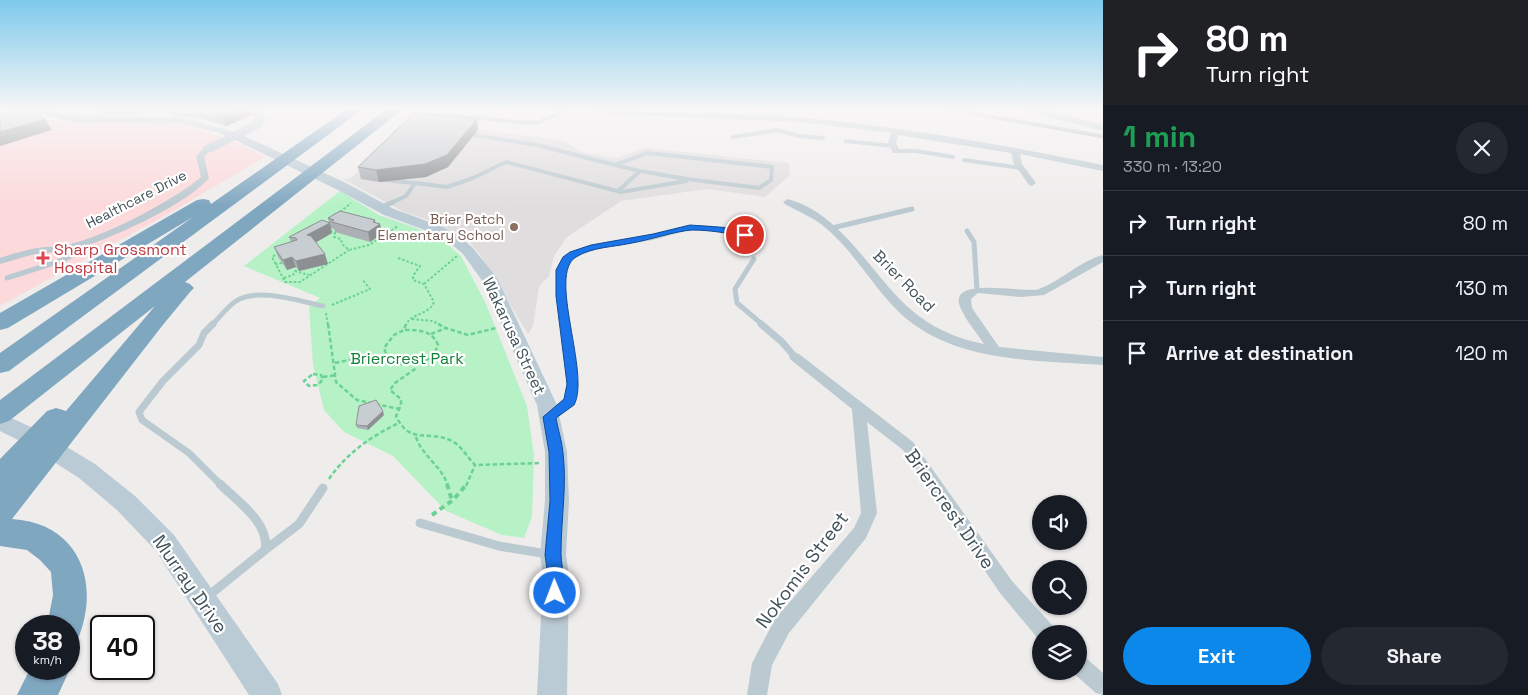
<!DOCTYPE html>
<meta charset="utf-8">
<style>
:root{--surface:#171b24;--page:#242831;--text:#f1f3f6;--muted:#9ea1a6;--line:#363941;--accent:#0c88ea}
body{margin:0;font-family:"Space Grotesk",sans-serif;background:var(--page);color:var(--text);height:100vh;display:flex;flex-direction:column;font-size:19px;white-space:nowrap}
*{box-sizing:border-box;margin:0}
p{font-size:16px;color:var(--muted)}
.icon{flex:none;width:28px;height:28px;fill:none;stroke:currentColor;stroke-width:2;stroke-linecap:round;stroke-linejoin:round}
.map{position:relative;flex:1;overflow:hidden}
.panel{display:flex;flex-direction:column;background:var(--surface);width:425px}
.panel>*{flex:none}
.hud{background:#202124;color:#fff;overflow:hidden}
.tools{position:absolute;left:1032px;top:495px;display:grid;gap:10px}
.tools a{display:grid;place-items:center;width:55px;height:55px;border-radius:50%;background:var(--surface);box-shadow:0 1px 4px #0004;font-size:25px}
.speed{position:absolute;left:15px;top:615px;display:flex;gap:10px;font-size:25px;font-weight:700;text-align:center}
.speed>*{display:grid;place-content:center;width:65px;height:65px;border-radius:50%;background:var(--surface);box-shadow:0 1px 4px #0004;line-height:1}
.speed small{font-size:12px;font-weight:400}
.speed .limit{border:2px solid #111;border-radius:8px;background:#fff;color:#111}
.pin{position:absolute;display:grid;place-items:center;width:42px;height:42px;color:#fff;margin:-21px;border:2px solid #fff;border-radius:50%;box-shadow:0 1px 5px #0007}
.me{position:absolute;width:55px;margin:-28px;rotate:359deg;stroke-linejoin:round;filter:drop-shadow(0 0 4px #0008)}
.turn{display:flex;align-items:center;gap:18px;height:105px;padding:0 20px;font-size:22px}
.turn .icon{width:65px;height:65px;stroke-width:2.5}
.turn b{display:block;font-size:35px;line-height:42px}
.round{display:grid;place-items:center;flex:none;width:52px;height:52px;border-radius:26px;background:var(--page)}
.head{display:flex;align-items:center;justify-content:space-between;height:85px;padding:0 20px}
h1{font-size:30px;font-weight:700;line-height:38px;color:#1e9e55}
.primary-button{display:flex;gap:10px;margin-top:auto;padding:10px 20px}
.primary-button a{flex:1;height:58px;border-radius:30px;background:var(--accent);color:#fff;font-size:20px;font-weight:700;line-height:58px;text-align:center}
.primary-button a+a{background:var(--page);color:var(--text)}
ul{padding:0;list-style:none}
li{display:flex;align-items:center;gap:15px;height:65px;padding:0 20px;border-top:1px solid var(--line)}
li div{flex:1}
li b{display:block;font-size:19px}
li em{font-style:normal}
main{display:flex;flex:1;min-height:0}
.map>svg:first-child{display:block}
</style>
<main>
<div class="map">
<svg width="1103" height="695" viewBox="0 0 1103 695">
<rect width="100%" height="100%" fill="#efecec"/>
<path fill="#e0ddde" d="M428,123L565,141L583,153L616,158L645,148L789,163L790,175L765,197L707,189L621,201L567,237L554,256L549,276L539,287L533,326L528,334L479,253L467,240L437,223L404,212L343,179L351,178L408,124Z"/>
<path fill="#fcd9da" d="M37,116L51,120L77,123L155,121L177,124L205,131L240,144L265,157L173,211L0,306V125Z"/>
<path fill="#b6f2c6" d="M340,191L379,215L422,230L444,241L461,256L486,304L527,406L534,455L532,517L524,538L502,535L446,511L393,456L344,432L324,410L313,365L309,307L320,298L244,266Z"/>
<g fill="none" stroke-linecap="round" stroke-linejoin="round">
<path stroke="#6cd293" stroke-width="2" stroke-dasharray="2.5 2" stroke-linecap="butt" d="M340,212L351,203
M379,230L388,233L398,226
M330,231L335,233L334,237L341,239L342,244L349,250L369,245L388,233
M279,253L272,257L285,282H300L349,250
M398,258L420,266L413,276V280L424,284L434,302C429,315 411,313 406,325
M275,264L282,263
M284,278L293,275L295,271L309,275
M424,284L457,256
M332,305L370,289L362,279
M326,313L328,325
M412,319L432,321L441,325"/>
<path stroke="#6cd293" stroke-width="2.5" stroke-dasharray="4.5 2.5" stroke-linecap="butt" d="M328,324L336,382L357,400L399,409
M406,324L404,330L394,335L384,348C389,364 400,365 415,364V369L395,383L390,390L401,399V405L396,416C410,445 426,430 450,440C461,445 467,457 475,465L540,463
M438,324L446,328
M405,330C419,330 432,330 438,345L433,357L415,364
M431,334L446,328L468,335L496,328
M335,363L354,359L379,363L388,359
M313,374L321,375L323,379L318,385L309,386L304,381Z
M323,377L336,375
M416,437C422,456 442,466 448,486
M329,479C346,454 371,436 399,423
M466,486L475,465"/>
<path stroke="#6cd293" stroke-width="4" stroke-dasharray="5.5 4" stroke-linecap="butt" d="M447,484L452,501
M432,515L453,500L467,484"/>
<path stroke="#bbc9d0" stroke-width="4" d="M595,109L610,113
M439,114L526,123L539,122L568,109
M467,134L537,145L615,165
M733,137L778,130L799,136L823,138
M846,141L893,146
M896,151H916L953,157
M964,160L1021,168
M640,171L687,179
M383,180L415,183
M391,203L406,196L415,183L447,187L473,178L506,162L621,192L686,181L687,179L759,188L771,180L772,167L647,153L615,165L640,171L618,191"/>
<path stroke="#bbc9d0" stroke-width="5" d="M380,208L393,202
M832,228L912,209
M967,231L974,242L977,290
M754,259L735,289L737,303L763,325
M7,278L63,260L71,256L73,246
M212,325C219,318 227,307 236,301C258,287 299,301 323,306
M566,325C563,307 555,277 566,262C580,243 632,242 654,237C666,234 679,229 691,228C707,227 739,229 750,240L748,249"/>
<path stroke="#bbc9d0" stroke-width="7" d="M213,324L204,333L199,345L163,381L139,412L142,420L189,453L222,486
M761,324L782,342L795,357
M552,414L570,402L573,384L566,324"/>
<path stroke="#bbc9d0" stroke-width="9" d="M420,523L499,546L547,554
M265,550L299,524L323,488
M207,597L265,550C270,523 238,502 220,484"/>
<path fill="#bbc9d0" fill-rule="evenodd" d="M610,111C674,113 740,112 804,118C904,127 1004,145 1103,165V171L1020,154L1022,164L1036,183L1032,186L1029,185L1014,164L1011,153L898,135L896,143L900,151L896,153H893L888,143L891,133L801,122L608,114V112Z
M205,147L212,149L204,157L209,178C187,204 113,238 79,248C65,252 51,252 37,254C24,256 12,261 0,264V258C12,254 25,250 37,248C48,246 60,247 71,244C107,235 173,201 201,177L196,156Z
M788,199C843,215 869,272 909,308C930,327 957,339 984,344C977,333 967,322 961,309C944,274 1025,294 1039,289C1061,281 1080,261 1103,255V262L1044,295L1021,297L978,293L971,299L972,308L999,347L1103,357V365C1035,360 953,363 900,313C873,287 855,253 827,229C815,218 799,212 785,204L783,202Z
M795,353L799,354L913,442L1012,581L1054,627L1056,634H1041L1040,641L1000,593L903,450L867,422L877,513L866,538L789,633L772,665L767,695H747L752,663L775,619L854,528L861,513L852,409L791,360L789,357L791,354Z
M1079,655L1086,658L1103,673V695L1096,693L1072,672L1079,671Z"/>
<path fill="#bbcbd5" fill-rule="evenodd" d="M28,109H46L71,116L180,117L235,132L255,120L254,116L245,109C256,109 262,108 266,120L261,127L244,136L346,183L394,209L443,227L460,237L473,248L497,278L557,405L567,452L569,501L566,555L569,576L567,695H537L543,576L540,555L545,501V452L537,405L481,279L463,254L450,243L433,233L384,215L336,189L235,140L212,152H204L202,149L204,146L226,136L220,133L180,123L71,122L29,111Z
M1023,109H1041L1103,125V131L1024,111Z
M0,413L42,432L95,464L135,496L174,535L278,684L282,695H249L156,551L117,510L79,478L26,444L0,431Z"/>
<path fill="#80a7c0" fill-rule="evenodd" d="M347,109H363L9,371L0,373V353L193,217L8,328L0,330V313L197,200L203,199L209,200L211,204Z
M387,109H403L185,282L190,284L194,288L190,292L162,326L12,519C79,523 101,582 78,639L69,642V626H47L53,595L51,572L40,560L27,550L0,546V459L47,411L56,408L66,411L155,306L9,421L0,424V400Z
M69,666L70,669L58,695H17L30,669H69Z"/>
<path stroke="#aeb3b8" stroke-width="1" d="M957,109L1103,135"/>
<path stroke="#aeb3b8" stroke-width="2.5" d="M945,109L1103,137"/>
</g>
<path fill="#acb0b5" d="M99,109H166L163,112L102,115Z
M170,109H252L254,114L226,126L203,119L173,115Z
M477,119L478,130L448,167L426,177L379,182L361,179L358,167Z
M328,218L375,220V223L380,224L382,234L370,242L335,232L334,229L331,228L332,233L316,242L328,264L299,271L296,267L287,270L278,257L274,247L291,242L289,237L329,223Z
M384,415L368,430L357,428L356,425Z"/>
<path fill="#8c9093" d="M236,109H252L254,114L226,126L222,115Z
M45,119L52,130L0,146V132Z
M477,119L478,130L448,167L426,177L379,182L376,170Z
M375,220L376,227L380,224L382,234L370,242L368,232L373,222Z
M330,223L332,233L310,246L307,235Z
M325,254L328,264L299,271L296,261Z
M292,257L296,267L287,270L283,260Z
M383,411L384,415L368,430L367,426Z"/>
<path fill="#c8cdd2" stroke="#8c9093" d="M23,109H25L45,119L0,132V115Z
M202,109H236L222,115Z
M414,113L477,119L447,155L425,164L376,170L358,167Z
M340,211L375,220L373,222L380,224L368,232L332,222L334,220L328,218Z
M322,220L330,223L307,235L311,236L325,254L296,261L292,257L283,260L274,247L297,240L296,238L289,237Z
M376,400L383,411L367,426L356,425L359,406Z"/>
<linearGradient id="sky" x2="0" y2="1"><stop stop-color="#7ec9ec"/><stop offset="0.53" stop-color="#f8f6f6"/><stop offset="1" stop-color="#f8f6f6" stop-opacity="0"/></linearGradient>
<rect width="1103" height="206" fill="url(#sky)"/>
<path fill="#1a73e8" stroke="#114b97" d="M690,225L732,228L749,235L745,237C728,233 709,230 692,230C676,231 649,240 632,243C614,247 592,247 576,257C547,274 591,374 574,405L556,418C558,430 562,441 563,453C567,486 561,520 561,553C561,569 568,584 561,599L555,601L549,599L547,593L548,576L545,555L550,501L549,452L543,417L564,399L567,384L556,296V270L563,257L570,252L591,245L653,234Z"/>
<circle fill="#8d6e63" stroke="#fff" stroke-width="2" cx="514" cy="227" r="5"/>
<path fill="#e0444e" stroke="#fff" stroke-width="2" d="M40.5 250.5h5v5h5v5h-5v5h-5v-5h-5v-5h5z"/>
<g text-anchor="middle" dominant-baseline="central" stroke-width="4.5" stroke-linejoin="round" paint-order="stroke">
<g font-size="14" fill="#43535b" stroke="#fff">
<text transform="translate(136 199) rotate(-27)">Healthcare Drive</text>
</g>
<g font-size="14" fill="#785e54" stroke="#fff" text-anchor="end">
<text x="504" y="219">Brier Patch<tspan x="504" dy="16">Elementary School</tspan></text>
</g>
<g font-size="16" fill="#be3a42" stroke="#fff" text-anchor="start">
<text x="54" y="249">Sharp Grossmont<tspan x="54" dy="18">Hospital</tspan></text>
</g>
<g font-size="16" fill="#43535b" stroke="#fff">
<text transform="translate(904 281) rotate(45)">Brier Road</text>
<text transform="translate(514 336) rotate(65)">Wakarusa Street</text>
</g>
<g font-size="16" fill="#10813a" stroke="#fff">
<text x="407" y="358">Briercrest Park</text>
</g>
<g font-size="19" fill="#43535b" stroke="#fff">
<text transform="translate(950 509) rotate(55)">Briercrest Drive</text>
<text transform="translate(802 570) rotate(-53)">Nokomis Street</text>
<text transform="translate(190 584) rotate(55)">Murray Drive</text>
</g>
</g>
</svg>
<div class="tools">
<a><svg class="icon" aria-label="sound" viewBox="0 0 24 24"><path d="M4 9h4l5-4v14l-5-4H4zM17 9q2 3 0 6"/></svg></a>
<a><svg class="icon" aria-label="search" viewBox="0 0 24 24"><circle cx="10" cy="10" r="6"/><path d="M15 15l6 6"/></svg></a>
<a><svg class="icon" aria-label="layers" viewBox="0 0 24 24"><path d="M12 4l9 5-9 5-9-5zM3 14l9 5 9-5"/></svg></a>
</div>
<div class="speed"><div>38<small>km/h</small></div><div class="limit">40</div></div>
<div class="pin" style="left:745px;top:235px;background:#d93025"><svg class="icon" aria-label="arrive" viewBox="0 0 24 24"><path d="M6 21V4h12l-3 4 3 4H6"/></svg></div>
<svg class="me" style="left:555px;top:593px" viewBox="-20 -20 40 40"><circle r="17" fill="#1a73e8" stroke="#fff" stroke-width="3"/><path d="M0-11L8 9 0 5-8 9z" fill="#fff"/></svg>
</div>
<section class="panel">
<div class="hud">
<div class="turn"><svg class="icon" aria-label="right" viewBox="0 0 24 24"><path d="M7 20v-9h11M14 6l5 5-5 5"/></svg><div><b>80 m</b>Turn right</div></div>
</div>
<div class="head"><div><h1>1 min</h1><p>330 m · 13:20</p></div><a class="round"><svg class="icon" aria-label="close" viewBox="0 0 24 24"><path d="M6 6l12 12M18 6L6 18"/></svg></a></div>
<ul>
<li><svg class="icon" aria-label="right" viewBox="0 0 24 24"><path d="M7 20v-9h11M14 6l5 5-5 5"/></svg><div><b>Turn right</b></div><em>80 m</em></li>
<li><svg class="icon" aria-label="right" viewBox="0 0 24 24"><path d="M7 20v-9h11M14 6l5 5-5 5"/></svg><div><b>Turn right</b></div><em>130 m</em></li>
<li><svg class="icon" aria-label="arrive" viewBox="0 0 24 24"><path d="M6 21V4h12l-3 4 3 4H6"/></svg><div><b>Arrive at destination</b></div><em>120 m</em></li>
</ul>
<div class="primary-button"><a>Exit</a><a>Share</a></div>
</section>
</main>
